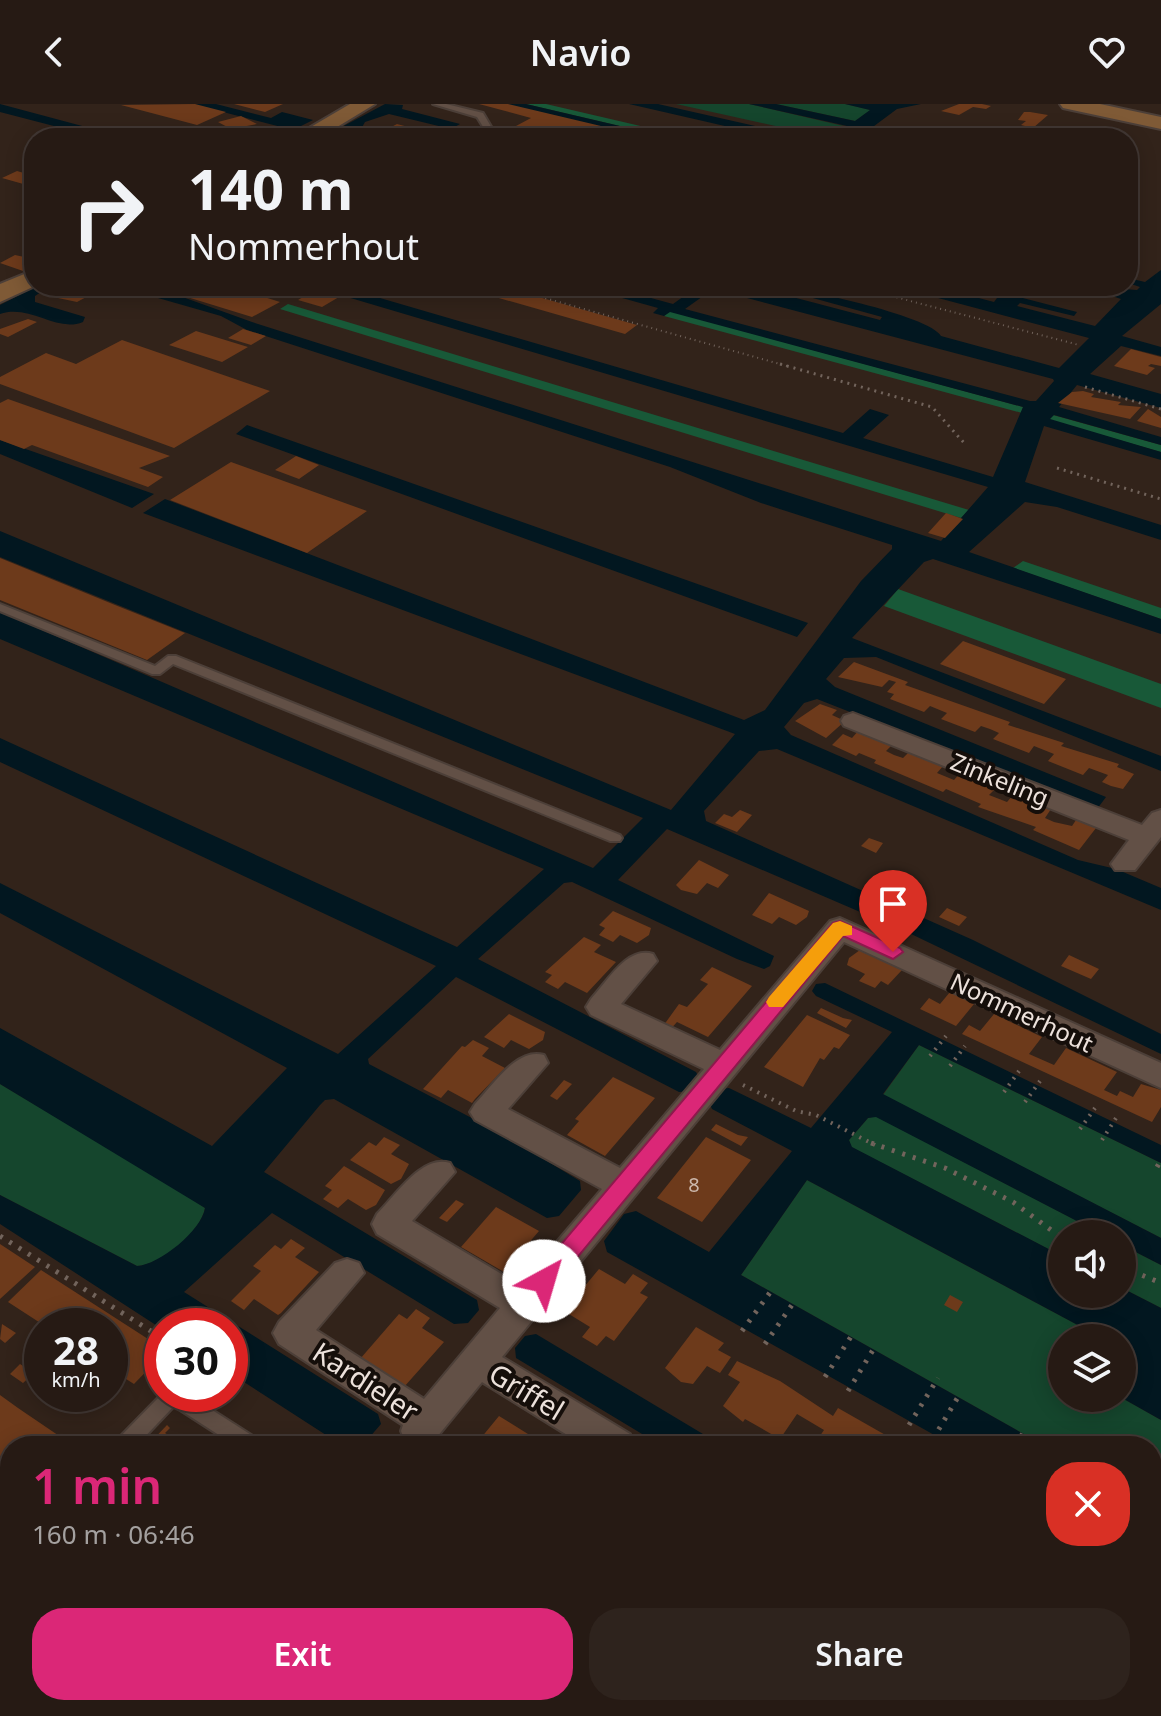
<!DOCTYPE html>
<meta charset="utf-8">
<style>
:root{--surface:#261a14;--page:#2e231d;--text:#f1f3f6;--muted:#a4a1a0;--line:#423834;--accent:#db2777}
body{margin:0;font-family:"Noto Sans",sans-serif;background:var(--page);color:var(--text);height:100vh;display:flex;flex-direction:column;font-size:30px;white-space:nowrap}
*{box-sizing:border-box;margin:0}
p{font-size:26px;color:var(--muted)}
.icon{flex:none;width:44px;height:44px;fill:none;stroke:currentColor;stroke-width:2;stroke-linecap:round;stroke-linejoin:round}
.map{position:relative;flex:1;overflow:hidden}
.side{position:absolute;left:0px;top:1332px;width:1162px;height:280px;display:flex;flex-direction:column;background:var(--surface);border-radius:32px 32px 0 0;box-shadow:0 4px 20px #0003,0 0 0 2px var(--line)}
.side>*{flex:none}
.top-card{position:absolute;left:24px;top:24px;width:1114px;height:168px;border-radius:32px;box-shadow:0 4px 20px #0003,0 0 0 2px var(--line);background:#261a14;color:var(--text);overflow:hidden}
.tools{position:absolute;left:1048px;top:1116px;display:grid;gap:16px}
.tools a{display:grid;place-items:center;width:88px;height:88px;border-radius:50%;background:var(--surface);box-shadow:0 4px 20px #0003,0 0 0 2px var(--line);font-size:40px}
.speed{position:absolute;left:24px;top:1204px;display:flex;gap:16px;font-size:40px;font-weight:700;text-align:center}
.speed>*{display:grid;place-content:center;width:104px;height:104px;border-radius:50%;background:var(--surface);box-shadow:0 4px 20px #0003,0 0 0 2px var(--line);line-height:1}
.speed small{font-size:20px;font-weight:400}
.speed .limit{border:12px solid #d22;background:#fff;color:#111}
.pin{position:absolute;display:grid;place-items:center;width:68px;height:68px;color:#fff;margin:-82px -34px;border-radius:50% 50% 50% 0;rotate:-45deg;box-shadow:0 0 8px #0007}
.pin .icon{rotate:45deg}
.me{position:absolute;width:88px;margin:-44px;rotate:39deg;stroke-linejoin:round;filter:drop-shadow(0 0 6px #0008)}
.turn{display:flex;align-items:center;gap:28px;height:168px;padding:0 32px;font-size:36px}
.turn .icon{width:104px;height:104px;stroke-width:2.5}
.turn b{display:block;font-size:56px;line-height:68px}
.round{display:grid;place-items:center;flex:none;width:84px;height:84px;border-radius:32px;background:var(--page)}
.summary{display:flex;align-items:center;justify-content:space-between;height:136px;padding:0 32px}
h1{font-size:48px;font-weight:600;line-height:60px;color:var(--accent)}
.primary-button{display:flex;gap:16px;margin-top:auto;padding:16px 32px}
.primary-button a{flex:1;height:92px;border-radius:32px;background:var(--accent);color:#fff;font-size:32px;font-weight:600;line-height:92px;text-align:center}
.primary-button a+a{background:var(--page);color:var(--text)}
header{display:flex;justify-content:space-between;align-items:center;height:104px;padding:0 32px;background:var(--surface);font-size:36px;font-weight:600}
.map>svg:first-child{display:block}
</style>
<header><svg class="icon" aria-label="back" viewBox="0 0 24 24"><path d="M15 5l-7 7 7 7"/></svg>Navio<svg class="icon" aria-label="heart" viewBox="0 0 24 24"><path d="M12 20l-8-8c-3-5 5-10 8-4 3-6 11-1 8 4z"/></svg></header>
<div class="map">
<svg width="1161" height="1612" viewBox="0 0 1161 1612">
<rect width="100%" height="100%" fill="#32231a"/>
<path fill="#15462d" d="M676,0H749L848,23L830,34Z
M776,0H845L871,6L855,17Z
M919,941L1161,1059V1134L883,991Z
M0,980L177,1085L205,1104C201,1128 161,1161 137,1162L0,1091Z
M876,1012L1102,1130H1062V1152L851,1043L849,1036L868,1014Z
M807,1076L1102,1234H1062V1294H1122L1161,1316V1407L1152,1402V1342H1045L741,1171Z
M1122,1141L1161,1161V1204L1122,1184Z"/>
<path fill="#185938" d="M526,0H546L692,34H671Z
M288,200L969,406L961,414L280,205Z
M670,207L1023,303L1022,309L664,212Z
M1053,311L1161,341V348L1049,316Z
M1023,457L1161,504V515L1013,464Z
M898,485L1161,580V604L884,502Z"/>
<path fill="#021720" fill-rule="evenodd" d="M0,0L127,34H100L0,8Z
M192,0H216L271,14L282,8L313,16L293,26Z
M385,0L403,1L402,5L460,20L451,25L389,10L365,18L356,34H321Z
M503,0H526L671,34H644Z
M629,0H658L808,34H777Z
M749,0H776L855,17L870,6L845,0H921L897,5L858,34H831L847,22Z
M1161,166V200L1122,232L1161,243V252L1121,242L1090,270L1161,290V304L1077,281L1059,303L1161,333V341L1054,311L1050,315L1161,348V356L1044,322L1025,378L1161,421V436L1057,403L1025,398L969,448L1161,515V530L933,455L924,458L852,534L1161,652V667L876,553L844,554L826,575L835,583L1106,693L1097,705L817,595L804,599L784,623L791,631L1078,756L1116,765L1161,784V806L777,645L759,647L704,707L706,717L973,836L1161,930V950L909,829L667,725L618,776L774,852L770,862L764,865L737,855L572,778L564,779L478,855L696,968L700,976L719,985L729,984L811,1024L892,928L816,892L812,887L816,880L825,879L1161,1041V1059L919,941L883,990L1161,1134V1161L1122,1141V1130H1102L876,1013L868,1014L849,1036L852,1043L1062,1152V1190H1122V1184L1161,1204V1316L1122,1294V1280L1137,1254L1122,1245V1234H1102L807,1076L741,1171L1045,1342H954L607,1148L604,1137L624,1110L636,1107L709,1148L792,1047L712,1005L708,996L690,987L679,988L456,873L368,955L369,960L504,1031L580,1077L581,1086L559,1112L547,1114L334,995L325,996L320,1001L264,1068L477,1196L479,1206L468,1219L454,1220L272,1109L184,1188L378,1310L381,1320L362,1342H343L230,1269V1222H162V1225L0,1120V1091L137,1162C159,1161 202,1126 205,1104L0,980V924L212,1042L287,964L0,809V779L338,950L436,862L0,658V634L457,843L544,765L0,535V508L593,764L643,714L0,453V427L671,706L735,630L143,409L165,395L744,616L765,606L861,477L892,445V441L761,399L670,363L247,226L221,212L116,182H152L252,218L941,437L988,383L310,182H339L843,329L870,305L889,311L863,334L993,373L1023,303L670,208L664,212L653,209L658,204L579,182H607L673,200L698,182H751L880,216L882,213L769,182C795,182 931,212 941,232L1059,264L1089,234L893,182H933L994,198L997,194L953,182H976L1077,208L1074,212L1020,199L1017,202L1095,222L1121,195L1082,182L1137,186L1140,183L1128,179V174L1145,178ZM713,185L1053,275L1054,277L1036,297H1030L685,205Z
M37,182H50L35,192V198L85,213L83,218C56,229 31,200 0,210V201Z
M247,321L808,519L797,533L236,330Z
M0,336L154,390L132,404L0,350Z
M536,1230L723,1342H662L516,1254L515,1244L525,1232Z
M754,1602H838L854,1612H770Z"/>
<path fill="#6d3a1b" d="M195,0L226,8L197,21L121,1Z
M234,0H283L265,8Z
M479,0H508L639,31L634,34H504L497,32L531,14Z
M959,0H982L991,2L986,5L973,3L959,11L941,7Z
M1024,8H1030L1048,11L1033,24L1021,21L1026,17L1018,16Z
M241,12L257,20L231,25L218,18Z
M397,20L420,26L412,30L399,27L386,34L372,33Z
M17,67L34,72V83L2,74Z
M15,151L34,155V161L23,167L0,159Z
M203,182H229L280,198L252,213L174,189L192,188Z
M467,182H500L637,221L625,230L464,184Z
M320,183L344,190L322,203L298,196Z
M73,186L84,189L90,191L77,198L58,194Z
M28,215L37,218L8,233L0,230V225Z
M243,225L266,232L251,241L228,234Z
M196,227L248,243L222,258L169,241Z
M122,236L270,287L174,344L0,280V273L46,249L76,260Z
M1131,245L1161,253V262L1151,260L1148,262L1155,264L1147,271L1114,262Z
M1083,287L1094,290L1091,293L1121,298L1118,301L1141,303L1130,315L1058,299L1072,288Z
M8,295L170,352L139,364L163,373L148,383L32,341L24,345L0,336V299Z
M1148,305L1161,313V324L1137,317Z
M296,352L319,361L299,375L275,366Z
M231,358L367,407L307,449L170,396Z
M946,409L963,415L945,434L928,429Z
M0,454L115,501L185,529L147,556L0,496Z
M963,537L1066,575L1044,600L940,560Z
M854,558L908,578L905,581L1010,618L1008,621L1064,639L1061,642L1119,660L1117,663L1134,670L1123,685L1111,682L1102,678L1108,671L1089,664L1083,671L1048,657L1054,650L1034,642L1029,649L993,635L999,629L990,625L981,622L975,628L941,615L947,609L930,602L924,608L890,595L894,590L887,588L896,578L889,576L882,583L838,573Z
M820,600L837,606L832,611L845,617L826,634L795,617Z
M859,626L893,640L886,647L894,651L903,654L910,647L944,661L937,669L954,676L961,668L997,683L989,691L1007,698L1014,690L1051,705L1045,714L1054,718L1072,722L1076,716L1096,724L1079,746L1033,726L1036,723L978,703L981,700L946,685L943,688L874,659L876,656L859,649L856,652L832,641L843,630L852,634Z
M740,706L752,711L737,728L715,719L724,710L732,713Z
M869,734L883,739L876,749L861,742Z
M699,756L729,771L718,784L707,779L697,790L681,786L676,781Z
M769,789L809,807L807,813L796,821L779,813L772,820L752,811Z
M947,804L967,813L959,822L939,813Z
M613,807L651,824L649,831L637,839L620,831L613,838L599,831L605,824L599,821Z
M584,833L601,841L594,848L616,858L587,889L565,878L558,885L545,878L552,871L545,868Z
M860,846L902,866L888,881L881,877L875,884L859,877L865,870L847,861L849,854Z
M1069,851L1099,865L1091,875L1061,862Z
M712,863L752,882L708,933L677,918L668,928L661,925L679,900L687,903L708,880L700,876Z
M950,888L974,900L956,922L920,905L929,894L940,900Z
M821,904L843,914L852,916L846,924L817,909Z
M509,910L545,928L543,936L529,945L511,936L504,944L484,933Z
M994,910L1042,933L1029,950L1054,961L1066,944L1117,968L1104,986L1117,992L1120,987L1133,993L1141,980L1161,986V1003L1152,1018L962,930L969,921L980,927Z
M807,911L850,931L839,945L834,943L824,956L820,954L803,983L764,963Z
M473,936L489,944L482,952L505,964L475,995L472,999L448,986L441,994L423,985L462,942L465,943Z
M613,973L655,994L605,1052L567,1031L579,1017L575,1015Z
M564,976L572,980L557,996L550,992Z
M716,1020L738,1031L748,1033L741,1042L711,1026Z
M384,1033L400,1041L391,1050L409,1060L401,1075L391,1080L350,1056L369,1038L376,1042Z
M706,1033L751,1056L702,1118L657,1094Z
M344,1062L385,1086L376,1101L366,1106L348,1095L338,1104L323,1095L332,1086L325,1082Z
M456,1096L464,1100L447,1118L439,1114Z
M496,1103L539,1127L504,1168L461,1143Z
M291,1135L305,1144L295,1153L319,1168L281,1209L278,1211L254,1195L244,1206L231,1197L261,1167L253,1162L275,1141L281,1145Z
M0,1140L35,1163L0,1195Z
M599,1165L625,1180L633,1170L648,1179L640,1189L648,1193L614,1237L606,1232L597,1242L582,1233L590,1223L564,1207Z
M41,1166L162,1244V1251L134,1280L110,1265V1222H45L8,1198Z
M950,1191L963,1198L957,1208L944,1201Z
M416,1205L430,1214L422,1224L444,1238L404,1283L360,1255L399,1210L407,1215Z
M2,1220L16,1229L5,1239L0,1235Z
M696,1223L724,1239L718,1246L731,1253L720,1269L707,1262L693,1280L681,1278L665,1264Z
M37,1243L42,1247L41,1263L27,1254Z
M737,1257L780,1277L833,1312L838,1304L896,1337L893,1342H813L824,1326L797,1310L780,1335L745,1315L743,1318L723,1302L740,1278L728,1271Z
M20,1260L34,1269L23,1279L10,1270Z
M50,1290H65L70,1294L59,1304L45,1295Z
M0,1291L18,1304L74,1342H10V1359L0,1352Z
M499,1312L536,1335L547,1342L476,1340Z
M167,1321L170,1324L165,1329L183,1340L187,1335L198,1342H147Z
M10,1552V1602H98L111,1612H0V1563Z"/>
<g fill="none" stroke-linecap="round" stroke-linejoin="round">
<defs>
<path id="lane" d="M433,0H446L483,9L496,31L502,34H490L477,13Z
M0,500L155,562L168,552H176L620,731L622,734L620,737H610L173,560L160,570H152L0,507Z
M162,1290H187L259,1336L261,1342H236L174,1302L136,1342H115L117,1336Z"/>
<path id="street" d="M853,609L1142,721L1152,709L1161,706V733L1135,766H1115L1111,760L1129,736L844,622L841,617L844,612Z
M840,814L1161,959V984L844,838L502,1253L630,1330L635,1342H585L482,1278L432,1339L423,1342L406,1339L401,1327L403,1321L279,1240L273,1229L279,1218L335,1159L347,1155L359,1159L364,1169L316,1226L424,1295L500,1204L377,1130L372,1120L377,1110C396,1091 422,1050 450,1059L455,1068L412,1117L520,1181L602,1085L475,1016L470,1008L475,1000C493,981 517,943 544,951L548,959L508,1005L620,1064L704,965L591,911L586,903L591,895C607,878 627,842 653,850L657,857L621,900L720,946L830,817Z
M1025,1602H1080L1084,1612H1030Z"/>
<path id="secondary" d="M350,0H375L319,34H292Z
M1060,0H1100L1161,13V25L1063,4Z
M34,166L35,182L0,198V180Z
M0,1395L10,1398V1453L0,1449Z
M160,1602H220L216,1612H155Z"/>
</defs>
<use href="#lane" stroke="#4c3f38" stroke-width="4"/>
<use href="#street" stroke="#4c3f38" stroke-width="4"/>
<use href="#secondary" stroke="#4c3f38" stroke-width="4"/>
<path stroke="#72645c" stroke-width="2" stroke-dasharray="1 4" stroke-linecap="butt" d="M502,182L787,262
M661,182L674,185
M853,182L1079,241
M1049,182L1086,191"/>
<path stroke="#72645c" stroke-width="3" stroke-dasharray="2 5" stroke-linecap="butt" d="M780,260L932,303L965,340
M1085,283L1161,305
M1057,364L1161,395"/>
<path stroke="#72645c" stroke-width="4" stroke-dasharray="2 6" stroke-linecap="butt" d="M930,952L946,932
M950,962L965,942
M743,981L796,1007L816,1011L875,1041
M1004,988L1019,967
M1025,998L1040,977
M1080,1025L1095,1004
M1102,1036L1116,1014"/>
<path stroke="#72645c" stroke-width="5" stroke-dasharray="3 8" stroke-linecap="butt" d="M871,1039L945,1064L1013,1098L1062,1134
M1157,1063L1161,1056
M0,1132L162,1234
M1122,1163L1161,1179
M742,1227L774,1183
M765,1240L796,1195
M825,1273L854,1228
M848,1287L876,1241
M909,1321L938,1274
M933,1335L961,1288
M1016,1342L1025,1325"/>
<use href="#lane" fill="#625046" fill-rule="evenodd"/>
<use href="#street" fill="#625046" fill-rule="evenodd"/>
<use href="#secondary" fill="#7f5a36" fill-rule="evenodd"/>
</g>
<path fill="#db2777" stroke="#8e194d" stroke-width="2" d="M840,817L900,844L903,848L893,855L843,832L552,1184H536L533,1177L536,1170L833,819Z"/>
<path fill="#f59e0b" d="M840,817L852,822V831L843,832L783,903H769L766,898L769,893L833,819Z"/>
<g text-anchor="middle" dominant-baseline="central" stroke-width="8" stroke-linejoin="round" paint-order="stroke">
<g font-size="20" fill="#ccb7ab">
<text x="694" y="1080">8</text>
</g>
<g font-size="24" fill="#ece1db" stroke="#150e0a">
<text transform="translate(1000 675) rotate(22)">Zinkeling</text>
<text transform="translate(1022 908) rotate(25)">Nommerhout</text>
</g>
<g font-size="28" fill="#ece1db" stroke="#150e0a">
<text transform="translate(366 1277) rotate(33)">Kardieler</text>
<text transform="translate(527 1287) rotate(31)">Griffel</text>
</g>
</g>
</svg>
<div class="tools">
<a><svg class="icon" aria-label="sound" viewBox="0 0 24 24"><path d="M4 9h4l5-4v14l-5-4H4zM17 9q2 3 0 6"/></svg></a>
<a><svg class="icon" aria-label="layers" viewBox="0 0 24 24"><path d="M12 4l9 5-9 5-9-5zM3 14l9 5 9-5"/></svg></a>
</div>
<div class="speed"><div>28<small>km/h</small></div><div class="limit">30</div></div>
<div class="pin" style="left:893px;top:848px;background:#d93025"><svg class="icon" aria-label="arrive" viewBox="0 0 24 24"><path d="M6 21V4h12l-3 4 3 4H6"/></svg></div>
<svg class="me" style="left:544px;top:1177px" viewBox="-20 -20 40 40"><circle r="19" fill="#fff"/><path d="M0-13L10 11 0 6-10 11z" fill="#db2777"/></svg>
<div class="top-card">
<div class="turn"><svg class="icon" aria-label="right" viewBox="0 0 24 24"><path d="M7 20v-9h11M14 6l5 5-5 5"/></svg><div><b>140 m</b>Nommerhout</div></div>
</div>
<section class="side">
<div class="summary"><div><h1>1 min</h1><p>160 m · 06:46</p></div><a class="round" style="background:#d93025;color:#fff"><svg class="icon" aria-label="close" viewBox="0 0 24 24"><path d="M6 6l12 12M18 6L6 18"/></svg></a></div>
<div class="primary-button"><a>Exit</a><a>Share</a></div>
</section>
</div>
